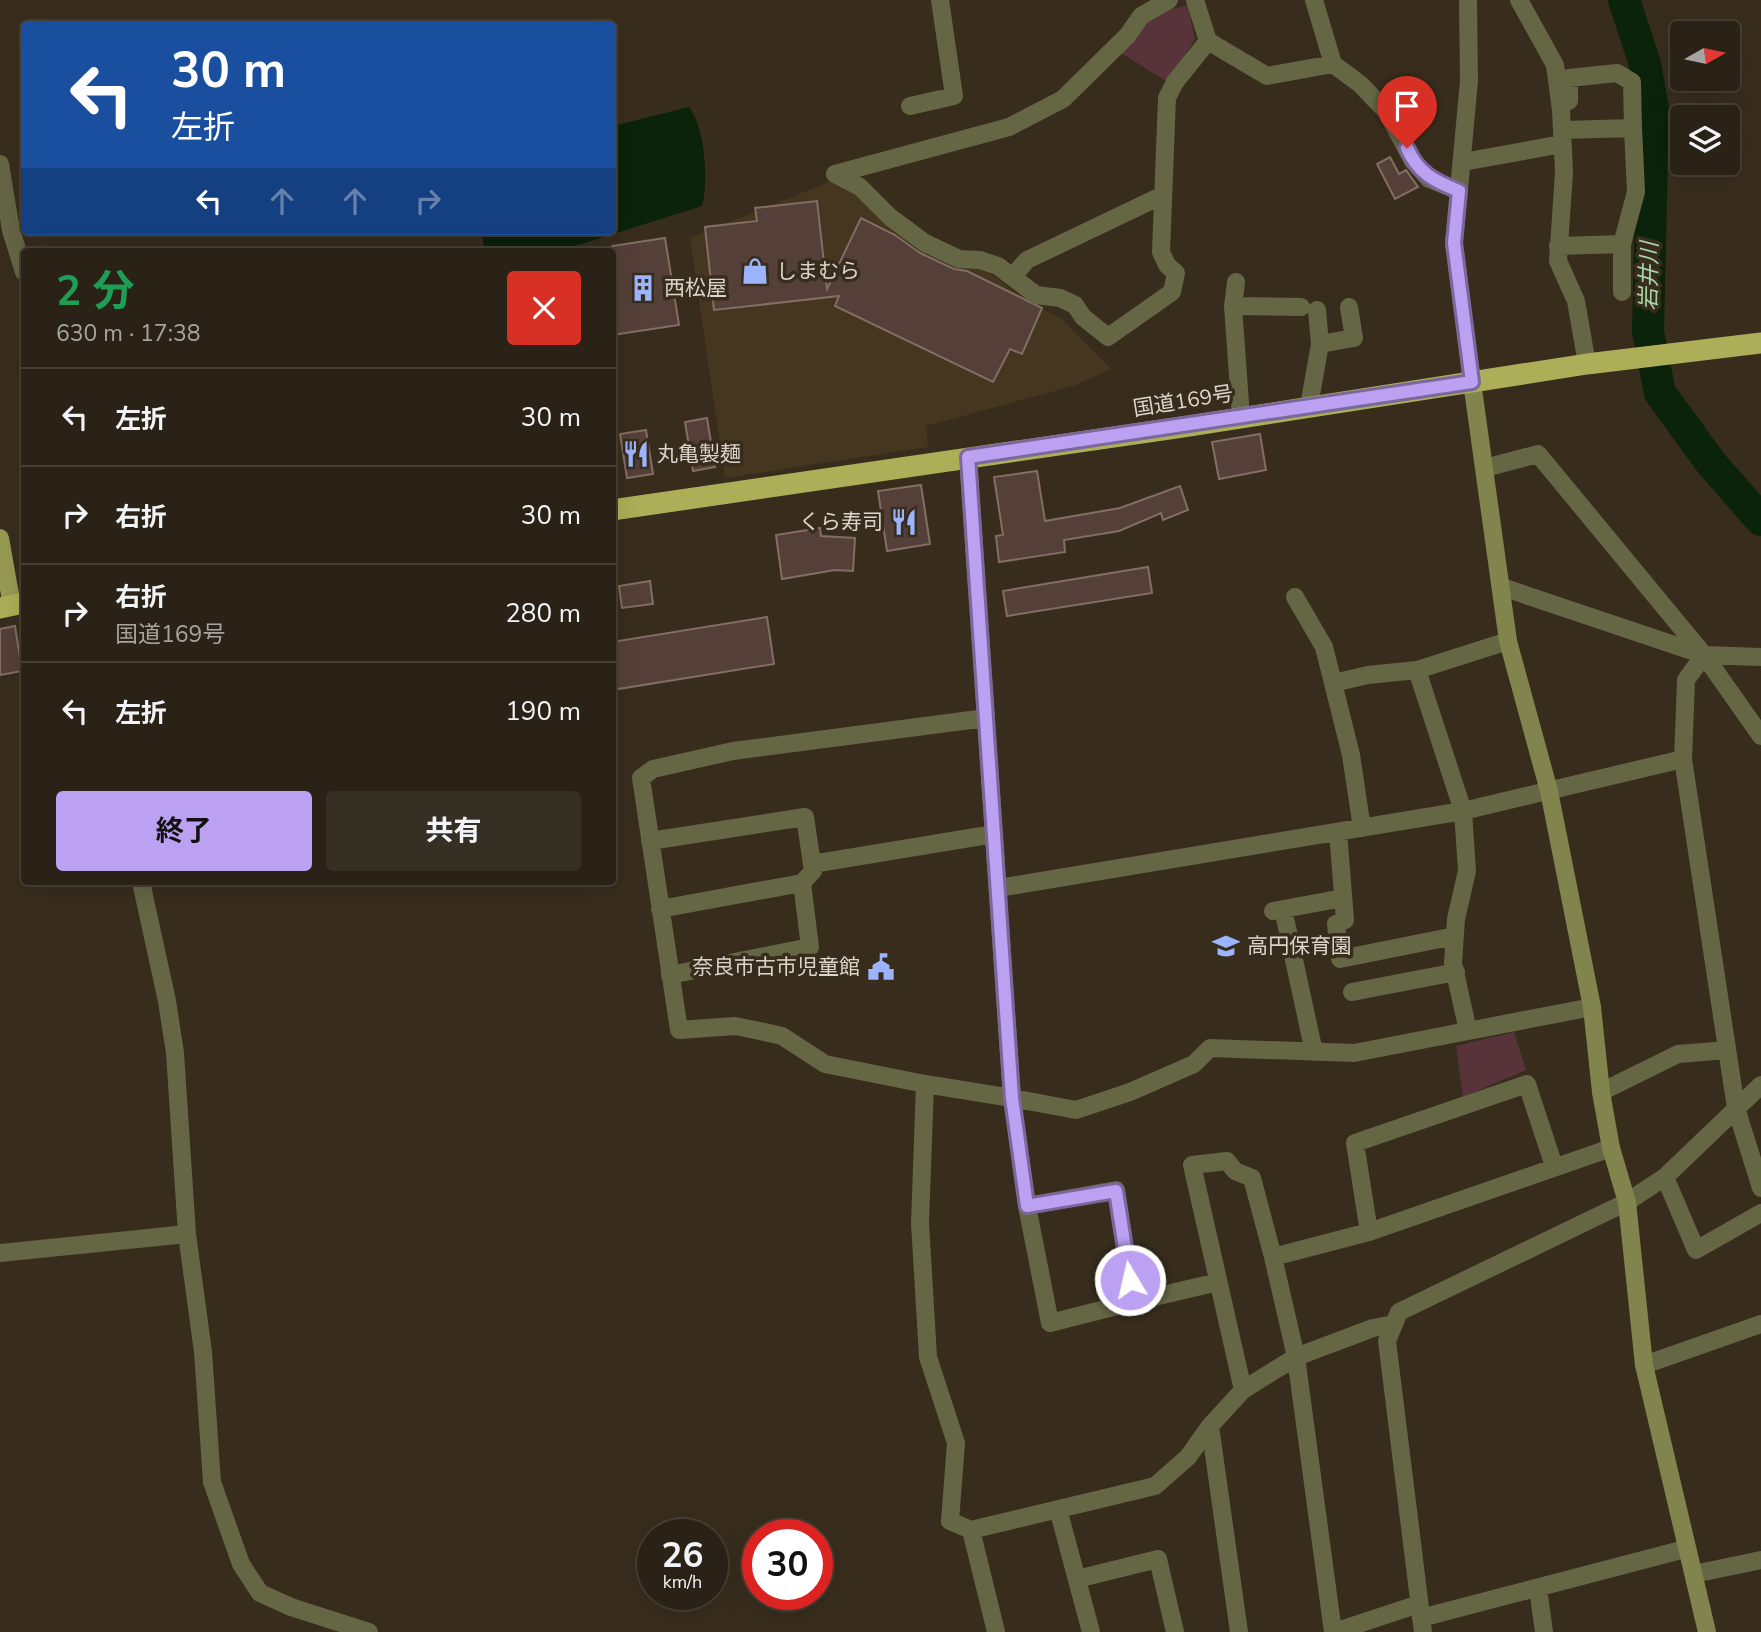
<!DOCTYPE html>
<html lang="ja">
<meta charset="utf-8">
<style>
:root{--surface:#2a2216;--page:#362f23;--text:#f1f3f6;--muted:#a5a4a1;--line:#463f35;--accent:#bca0f2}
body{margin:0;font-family:"Nunito Sans","Noto Sans JP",sans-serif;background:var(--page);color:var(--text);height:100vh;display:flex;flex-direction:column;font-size:26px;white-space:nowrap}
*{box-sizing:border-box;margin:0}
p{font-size:23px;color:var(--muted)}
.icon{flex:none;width:38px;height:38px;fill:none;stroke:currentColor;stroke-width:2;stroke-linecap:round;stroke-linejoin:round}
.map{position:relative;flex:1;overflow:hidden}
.side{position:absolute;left:21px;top:248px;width:595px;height:637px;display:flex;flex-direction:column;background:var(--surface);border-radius:7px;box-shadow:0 7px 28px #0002,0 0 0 2px var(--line)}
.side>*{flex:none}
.guide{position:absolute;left:21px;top:21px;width:595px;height:214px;border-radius:7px;box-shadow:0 7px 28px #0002,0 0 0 2px var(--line);background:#1a4fa0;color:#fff;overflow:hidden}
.needle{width:46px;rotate:81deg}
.fabs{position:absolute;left:1670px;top:21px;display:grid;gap:14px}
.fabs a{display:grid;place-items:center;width:70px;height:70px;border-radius:7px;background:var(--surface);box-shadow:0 7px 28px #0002,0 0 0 2px var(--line);font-size:35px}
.speed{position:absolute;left:637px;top:1519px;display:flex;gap:14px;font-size:35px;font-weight:700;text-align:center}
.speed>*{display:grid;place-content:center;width:91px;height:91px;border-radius:50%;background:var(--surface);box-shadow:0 7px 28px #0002,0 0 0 2px var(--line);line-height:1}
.speed small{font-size:18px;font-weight:400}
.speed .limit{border:10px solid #d22;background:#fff;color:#111}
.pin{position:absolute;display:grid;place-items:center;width:60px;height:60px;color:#fff;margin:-72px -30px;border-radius:50% 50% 50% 0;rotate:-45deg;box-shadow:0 0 7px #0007}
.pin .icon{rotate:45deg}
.me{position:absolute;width:77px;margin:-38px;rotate:351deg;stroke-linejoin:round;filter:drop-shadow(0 0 5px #0008)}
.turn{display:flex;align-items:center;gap:24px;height:147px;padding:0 35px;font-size:32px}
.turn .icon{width:91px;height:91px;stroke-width:2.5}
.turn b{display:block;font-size:49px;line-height:60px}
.lanes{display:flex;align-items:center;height:66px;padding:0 35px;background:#0003;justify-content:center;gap:35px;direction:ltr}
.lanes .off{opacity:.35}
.round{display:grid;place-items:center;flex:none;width:74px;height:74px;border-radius:7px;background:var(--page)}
.headline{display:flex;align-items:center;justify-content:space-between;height:119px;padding:0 35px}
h1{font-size:42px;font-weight:700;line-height:52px;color:#1e9e55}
.cta{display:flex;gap:14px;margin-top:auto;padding:14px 35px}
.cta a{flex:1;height:80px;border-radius:7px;background:var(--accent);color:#111;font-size:28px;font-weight:700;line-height:80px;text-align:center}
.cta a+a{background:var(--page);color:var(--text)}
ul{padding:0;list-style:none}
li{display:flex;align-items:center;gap:21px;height:98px;padding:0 35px;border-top:2px solid var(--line)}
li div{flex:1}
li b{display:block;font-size:26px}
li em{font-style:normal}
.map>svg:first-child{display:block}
</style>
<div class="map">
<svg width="1761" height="1632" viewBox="0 0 1761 1632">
<rect width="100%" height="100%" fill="#382d1d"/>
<path fill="#453620" d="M829,182H839L983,268L1031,304L1061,318L1111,369L1073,386L926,426L928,447L725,478L690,238Z"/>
<path fill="#58343a" d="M1188,5L1195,39L1168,82L1121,53L1154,14Z
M1514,1032L1526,1070L1463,1097L1456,1046Z"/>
<path fill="#0b220b" d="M689,107C705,128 709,181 702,206L556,252H485L481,231H612L613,126Z"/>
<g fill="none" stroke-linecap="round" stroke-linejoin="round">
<path stroke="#0b220b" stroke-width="32" d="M1624,0L1645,64L1653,109L1648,332L1660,393L1711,463L1761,520"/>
</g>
<path fill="#544038" stroke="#836d64" stroke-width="2" d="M1390,157L1399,174L1406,170L1418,187L1395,199L1377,164Z
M817,201L827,289L861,218L895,235L920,253L954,269L967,271L1042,308L1022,354L1010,349L993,382L835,306L839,296L714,310L705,227L757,221L755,208Z
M665,238L679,325L612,335V246Z
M707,418L715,467L693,471L685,422Z
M646,430L653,474L627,478L620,434Z
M1260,434L1266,470L1219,479L1212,442Z
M1037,471L1045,521L1120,508L1180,486L1188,510L1163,520L1161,513L1119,531L1064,540L1065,552L999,562L996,536L1003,535L994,477Z
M921,485L930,544L887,551L878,491Z
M820,528L821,536L855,538L853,571L835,570L782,579L776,535Z
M1148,567L1152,593L1007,616L1003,591Z
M650,581L653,604L622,608L619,586Z
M767,617L774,664L612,690V642Z
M15,626L22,671L0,675V629Z"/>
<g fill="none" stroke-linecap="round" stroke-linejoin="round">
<path stroke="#646644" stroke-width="18" d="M1195,0L1208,41L1267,76L1333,64
M1314,0L1333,64L1360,84L1387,112L1413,161L1429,179L1459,191
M1468,0L1469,81L1454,243L1472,382
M1519,0L1555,65L1561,110L1564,172L1558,261L1576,301L1587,364
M910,106L954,96L940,0
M1563,130L1633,128L1632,82L1617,73L1569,78V101
M1463,162L1562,144
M0,164L11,230L24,272
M835,174L860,187L890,217L925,243L959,259L980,260L998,266L1036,295L1060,298L1075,305L1083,317L1108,337L1172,292L1176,273L1167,265L1161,252L1167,98L1175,82L1208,41
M835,174L1009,127L1063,99L1128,35L1141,16L1169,0
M1558,246L1622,244L1636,192L1633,128
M1013,276L1027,260L1163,195
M1236,282L1233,306L1241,417
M1622,292V244
M1233,306L1301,307
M1320,344L1354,338L1349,307
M1309,406L1320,344L1317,310
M968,457L1012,1098L925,1084L920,1223L928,1357L956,1443L950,1521L971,1530L996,1632
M1485,468L1538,454L1704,655L1761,736
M1502,587L1704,655L1761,657
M1295,597L1324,647L1351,755L1362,828
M1704,655L1686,680L1683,759L1736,1108L1761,1188
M1417,670L1463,811L1467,871L1456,919L1453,963L1468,1031
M1333,683L1368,675L1417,670L1508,641
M1338,832L1345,920L1336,924L1340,959L1455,936
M650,841L805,817L813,871L802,883L810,947L670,975
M812,864L994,834
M141,882L167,1001L175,1053L187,1234L203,1352L212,1482L241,1564L260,1593L291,1607L369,1632
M998,888L1463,811L1683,759
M660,909L802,883
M1283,909L1314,1052
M1273,911L1343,898
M1352,992L1456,972
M925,1084L825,1064L782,1036L760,1031L735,1026L679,1030L641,778L653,769L733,751L986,718
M1601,1092L1678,1054L1727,1050
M1665,1177L1696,1250L1761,1213
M1027,1206L1116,1190L1133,1302L1050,1323L1027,1206L1012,1098L1076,1110L1130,1092L1194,1064L1210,1048L1354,1053L1592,1007
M1369,1232L1355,1143L1527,1084L1554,1166
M0,1253L187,1234
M1273,1257L1296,1357L1333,1632
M1133,1302L1218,1282
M1644,1365L1761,1324
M1243,1390L1192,1165L1227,1161L1235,1171L1252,1178L1273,1257L1369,1232L1611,1148
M1210,1426L1239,1632
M1058,1509L1091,1632
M971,1530L1155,1486L1188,1457L1210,1426L1243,1390L1296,1357L1373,1328L1394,1324
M1694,1574L1761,1560
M1077,1579L1158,1559L1175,1632
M1538,1588L1544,1632
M1421,1618L1685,1549
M1334,1632L1419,1604
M1423,1632L1387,1341L1399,1312L1627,1202L1665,1177L1761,1085"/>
<path stroke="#81844d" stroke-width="18" d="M1472,382L1508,641L1549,791L1592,1007L1601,1092L1611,1148L1627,1202L1644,1365L1707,1632"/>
<path stroke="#989b53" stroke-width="18" d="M0,538L12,606"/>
<path stroke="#acaf57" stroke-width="21" d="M612,510L1176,428L1587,364L1761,343
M0,608L24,603"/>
</g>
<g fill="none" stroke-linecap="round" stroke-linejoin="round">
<defs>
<path id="route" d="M1130,1280L1116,1191L1027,1206L1012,1098L968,457L1472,382L1454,243L1459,191C1434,181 1418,173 1407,148"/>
</defs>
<use href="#route" stroke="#7a689d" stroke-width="18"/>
<use href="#route" stroke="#bca0f2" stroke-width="12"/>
</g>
<defs>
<symbol id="shop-bare" viewBox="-9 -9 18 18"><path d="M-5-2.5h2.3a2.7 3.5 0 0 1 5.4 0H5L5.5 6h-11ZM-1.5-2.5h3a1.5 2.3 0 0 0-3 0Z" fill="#9cb4fd" stroke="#382d1d" stroke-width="2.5" paint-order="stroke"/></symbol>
<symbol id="building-bare" viewBox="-9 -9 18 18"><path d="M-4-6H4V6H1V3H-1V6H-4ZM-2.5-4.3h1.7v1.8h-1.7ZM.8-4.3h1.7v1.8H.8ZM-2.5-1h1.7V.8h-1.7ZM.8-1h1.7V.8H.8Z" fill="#9cb4fd" stroke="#382d1d" stroke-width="2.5" paint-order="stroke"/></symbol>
<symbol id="restaurant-bare" viewBox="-9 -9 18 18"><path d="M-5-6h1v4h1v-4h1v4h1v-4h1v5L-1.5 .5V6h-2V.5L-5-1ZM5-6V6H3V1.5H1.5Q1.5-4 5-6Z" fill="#9cb4fd" stroke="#382d1d" stroke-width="2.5" paint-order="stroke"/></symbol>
<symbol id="school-bare" viewBox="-9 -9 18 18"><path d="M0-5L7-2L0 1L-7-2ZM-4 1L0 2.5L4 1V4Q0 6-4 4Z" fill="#9cb4fd" stroke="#382d1d" stroke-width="2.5" paint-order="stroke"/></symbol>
<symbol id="civic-bare" viewBox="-9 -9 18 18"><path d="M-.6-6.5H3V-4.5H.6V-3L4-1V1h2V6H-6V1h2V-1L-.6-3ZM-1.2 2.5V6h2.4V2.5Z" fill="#9cb4fd" stroke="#382d1d" stroke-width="2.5" paint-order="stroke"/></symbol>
</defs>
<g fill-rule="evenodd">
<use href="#shop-bare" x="736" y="252" width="38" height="38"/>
<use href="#building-bare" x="624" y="269" width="38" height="38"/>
<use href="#restaurant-bare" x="617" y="435" width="38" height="38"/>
<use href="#restaurant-bare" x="885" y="503" width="38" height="38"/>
<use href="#school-bare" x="1207" y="927" width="38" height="38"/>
<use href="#civic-bare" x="862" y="948" width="38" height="38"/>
</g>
<g text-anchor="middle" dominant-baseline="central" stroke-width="7" stroke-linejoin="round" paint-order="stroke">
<g font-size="21" fill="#dbd5cb" stroke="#382d1d" text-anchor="start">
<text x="776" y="271">しまむら</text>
<text x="664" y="288">西松屋</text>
<text x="657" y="454">丸亀製麺</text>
<text x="883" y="522" text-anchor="end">くら寿司</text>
<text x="1247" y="946">高円保育園</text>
<text x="860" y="967" text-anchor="end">奈良市古市児童館</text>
</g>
<g font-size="21" fill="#dbd5cb" stroke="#382d1d">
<text transform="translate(1183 401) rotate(-9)">国道169号</text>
</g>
<g font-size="23" font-style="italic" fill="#a7d5a6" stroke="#382d1d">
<text transform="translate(1649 276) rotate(-89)">岩井川</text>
</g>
</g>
</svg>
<div class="fabs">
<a><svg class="needle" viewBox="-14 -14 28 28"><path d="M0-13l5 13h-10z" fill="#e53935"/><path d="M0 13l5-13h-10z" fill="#a5a4a1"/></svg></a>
<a><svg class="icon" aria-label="layers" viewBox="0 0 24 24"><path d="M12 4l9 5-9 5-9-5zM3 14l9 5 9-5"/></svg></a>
</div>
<div class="speed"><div>26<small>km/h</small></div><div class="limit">30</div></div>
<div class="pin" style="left:1407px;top:148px;background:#d93025"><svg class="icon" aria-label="arrive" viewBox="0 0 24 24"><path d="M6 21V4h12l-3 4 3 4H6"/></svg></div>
<svg class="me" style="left:1130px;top:1280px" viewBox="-20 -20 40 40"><circle r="17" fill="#bca0f2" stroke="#fff" stroke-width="3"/><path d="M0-11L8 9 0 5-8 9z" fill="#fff"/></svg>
<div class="guide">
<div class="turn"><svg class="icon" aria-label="left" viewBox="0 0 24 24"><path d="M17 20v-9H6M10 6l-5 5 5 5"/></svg><div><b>30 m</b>左折</div></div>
<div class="lanes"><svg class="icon" aria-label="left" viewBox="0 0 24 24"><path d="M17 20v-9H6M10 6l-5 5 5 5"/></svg><svg class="icon off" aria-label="ahead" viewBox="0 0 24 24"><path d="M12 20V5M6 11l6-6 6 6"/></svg><svg class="icon off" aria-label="ahead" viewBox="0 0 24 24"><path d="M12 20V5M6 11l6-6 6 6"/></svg><svg class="icon off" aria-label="right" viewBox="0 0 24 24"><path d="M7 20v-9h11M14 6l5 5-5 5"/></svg></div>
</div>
<section class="side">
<div class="headline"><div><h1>2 分</h1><p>630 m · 17:38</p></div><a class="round" style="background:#d93025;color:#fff"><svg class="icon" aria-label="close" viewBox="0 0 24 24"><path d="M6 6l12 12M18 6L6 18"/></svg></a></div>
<ul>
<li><svg class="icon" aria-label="left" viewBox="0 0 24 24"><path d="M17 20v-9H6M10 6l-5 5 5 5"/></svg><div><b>左折</b></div><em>30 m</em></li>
<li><svg class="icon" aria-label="right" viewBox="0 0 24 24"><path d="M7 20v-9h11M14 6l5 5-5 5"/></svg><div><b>右折</b></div><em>30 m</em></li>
<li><svg class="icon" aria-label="right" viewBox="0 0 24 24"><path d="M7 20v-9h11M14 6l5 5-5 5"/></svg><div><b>右折</b><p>国道169号</p></div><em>280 m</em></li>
<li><svg class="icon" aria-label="left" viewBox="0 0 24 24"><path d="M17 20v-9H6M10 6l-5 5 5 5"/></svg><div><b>左折</b></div><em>190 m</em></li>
</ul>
<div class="cta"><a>終了</a><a>共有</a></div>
</section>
</div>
